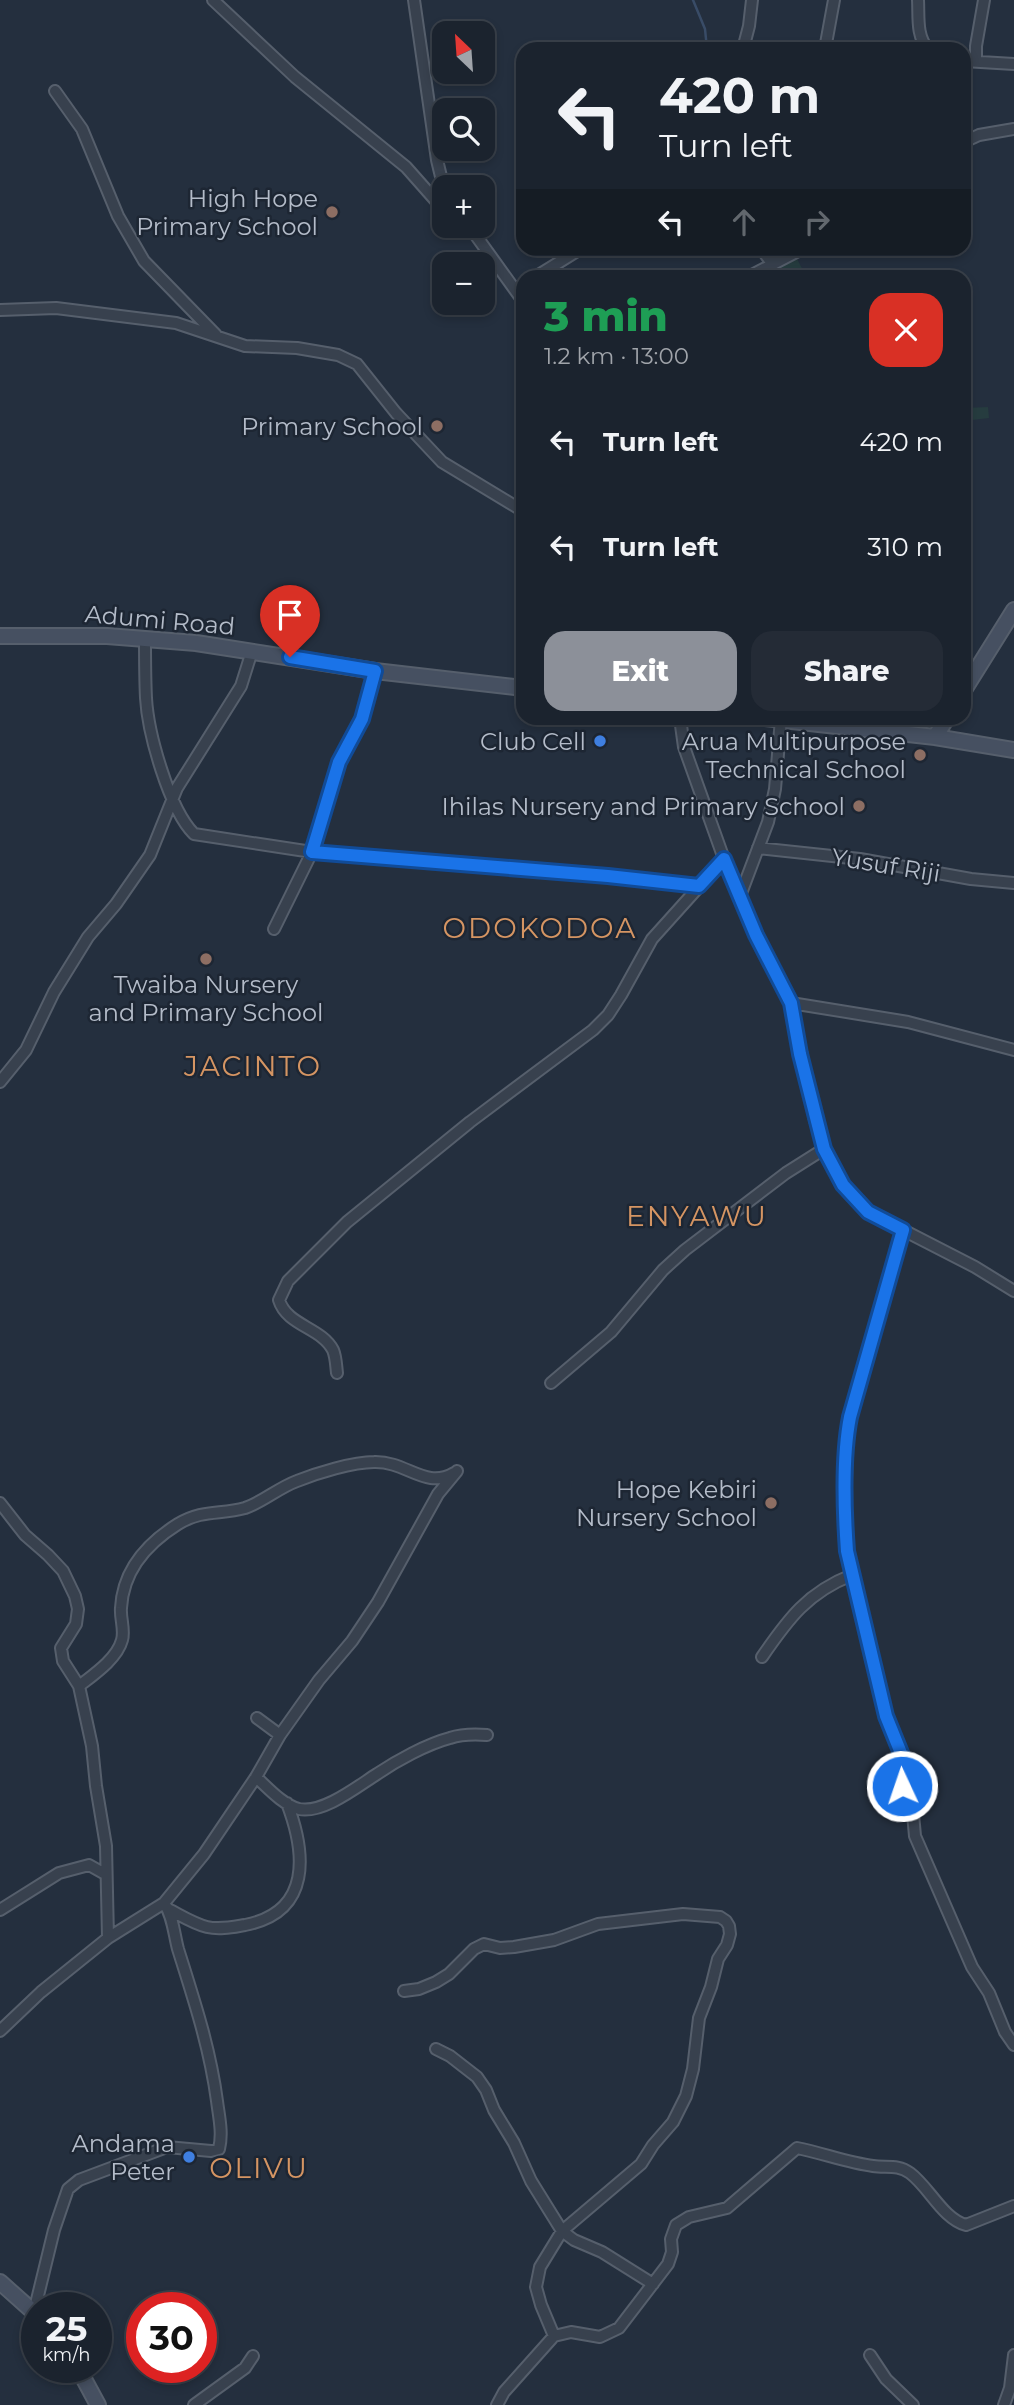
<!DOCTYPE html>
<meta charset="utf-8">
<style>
:root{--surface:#1b232e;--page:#242b36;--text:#f1f3f6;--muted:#a0a4aa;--line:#39404a;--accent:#8c9099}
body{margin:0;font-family:Montserrat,sans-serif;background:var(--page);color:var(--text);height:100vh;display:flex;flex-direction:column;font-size:26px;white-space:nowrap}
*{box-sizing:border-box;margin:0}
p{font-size:23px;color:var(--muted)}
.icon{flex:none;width:38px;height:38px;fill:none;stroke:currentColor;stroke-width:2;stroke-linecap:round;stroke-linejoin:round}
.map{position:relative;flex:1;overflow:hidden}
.drawer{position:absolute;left:516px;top:270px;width:455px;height:455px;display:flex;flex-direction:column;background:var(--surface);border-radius:21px;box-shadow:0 4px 10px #0003,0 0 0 2px var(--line)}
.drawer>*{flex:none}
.banner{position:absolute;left:516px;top:42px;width:455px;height:214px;border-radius:21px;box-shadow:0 4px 10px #0003,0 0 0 2px var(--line);background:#1b232e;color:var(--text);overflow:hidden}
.needle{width:46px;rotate:335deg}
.tools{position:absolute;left:432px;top:21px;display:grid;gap:14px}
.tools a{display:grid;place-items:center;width:63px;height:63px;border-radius:14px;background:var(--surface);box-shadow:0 4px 10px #0003,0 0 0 2px var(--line);font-size:35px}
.speed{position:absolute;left:21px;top:2292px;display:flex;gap:14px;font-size:35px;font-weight:700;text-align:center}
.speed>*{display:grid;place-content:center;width:91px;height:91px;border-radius:50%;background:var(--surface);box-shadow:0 4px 10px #0003,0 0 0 2px var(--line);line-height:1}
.speed small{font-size:18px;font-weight:400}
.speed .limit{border:10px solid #d22;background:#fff;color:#111}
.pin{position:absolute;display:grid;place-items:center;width:60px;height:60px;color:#fff;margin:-72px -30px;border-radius:50% 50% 50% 0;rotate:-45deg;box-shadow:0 0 7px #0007}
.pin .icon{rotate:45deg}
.me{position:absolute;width:77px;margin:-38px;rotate:357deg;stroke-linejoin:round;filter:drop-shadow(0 0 5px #0008)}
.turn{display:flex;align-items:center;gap:24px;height:147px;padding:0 28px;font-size:32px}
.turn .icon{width:91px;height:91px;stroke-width:2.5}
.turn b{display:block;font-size:49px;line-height:60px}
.lanes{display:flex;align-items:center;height:66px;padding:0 28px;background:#0003;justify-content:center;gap:35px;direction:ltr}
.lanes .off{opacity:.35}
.round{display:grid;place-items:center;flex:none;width:74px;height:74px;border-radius:21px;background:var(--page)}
.overview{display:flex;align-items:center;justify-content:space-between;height:119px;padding:0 28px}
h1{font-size:42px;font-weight:800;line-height:52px;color:#1e9e55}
.cta{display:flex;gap:14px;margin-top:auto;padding:14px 28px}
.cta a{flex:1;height:80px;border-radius:21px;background:var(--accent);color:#fff;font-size:28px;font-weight:800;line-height:80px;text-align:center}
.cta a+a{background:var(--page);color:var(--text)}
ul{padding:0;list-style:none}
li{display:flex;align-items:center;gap:21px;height:105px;padding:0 28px}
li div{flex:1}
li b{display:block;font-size:26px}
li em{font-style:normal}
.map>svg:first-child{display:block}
</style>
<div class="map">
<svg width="1014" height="2405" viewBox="0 0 1014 2405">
<rect width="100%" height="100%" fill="#242f3e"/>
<path fill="#263c3f" d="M796,257L806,276H760Z
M988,407L989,418L964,421V408Z"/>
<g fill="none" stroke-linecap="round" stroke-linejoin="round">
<path stroke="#394c67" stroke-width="2.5" d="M693,0L705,29L707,49"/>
<defs>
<path id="street" d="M213,0L295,77L406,167L444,210
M414,0L437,160L444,189
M918,0C919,16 916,36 928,49
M743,49L749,26L752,0
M825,49L834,0
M964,61L1014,64
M976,61V46L984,0
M55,91L82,129L118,216L144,261L216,335
M964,142L979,135L1014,129
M469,226L523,301
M761,248L773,265
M537,276L582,248
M750,276L804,248
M0,310L56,308L176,323L245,346L297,348L338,355L357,364L396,413L442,462L523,511
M145,638C145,657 145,678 146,698C148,733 169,809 194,834L312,852L608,876L699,886
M680,718L684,747L724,859L756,935L791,1003L815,1120L824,1149L843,1184L868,1212L975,1267L1014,1291
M758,848L860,859L971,879L1014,883
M740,896L768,822L775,789L781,719
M274,929L312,852L339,762L362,719L375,671
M791,1003L908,1022L1014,1050
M0,1082L26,1050L54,992L88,937L116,904L150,855L177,788L241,686L252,651
M903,1230L858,1384L847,1433L845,1527L847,1551L886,1716L903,1758L902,1786L913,1814L915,1836L972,1967L989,1993L1005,2032L1014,2045
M337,1373C336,1365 336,1357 333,1350C321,1327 287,1326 279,1300L288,1281L347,1222L470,1122L593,1030L608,1015L621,995L652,939L724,859
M551,1383L611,1332L663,1270L685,1250L786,1173L824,1149
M0,1503L25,1535L48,1555L63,1571L75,1596L78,1609L76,1624L61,1648L63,1661L79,1686L92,1746L96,1786L106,1846L108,1938
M762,1657C788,1619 808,1592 852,1575
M79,1686C93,1675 117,1659 122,1640C125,1630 120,1618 121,1608C123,1570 146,1544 178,1524C203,1509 220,1515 245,1508C263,1502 278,1488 297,1481C317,1473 353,1462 374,1462C407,1461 425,1490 454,1473
M257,1718L280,1735
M256,1777C268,1788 283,1805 299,1809C323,1814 358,1786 377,1774C396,1761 427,1744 450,1738C462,1734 474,1734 487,1735
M168,1909C180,1915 194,1924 207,1927C220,1930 233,1927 245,1925C312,1912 306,1853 287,1803
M0,1910L59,1873L89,1865L105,1874
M404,1991L419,1989L436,1982L449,1974L474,1949L484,1944L500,1948L514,1947L554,1940L598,1924L683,1914L720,1917L726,1921L729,1926L730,1934L727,1945L718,1959L711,1987L699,2018L693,2069L686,2096L673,2122L653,2145L641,2164L562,2231L540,2267L536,2287L541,2305L554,2336
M0,2031L41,1992L108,1938L164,1903L204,1854L256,1777L280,1735L319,1680L352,1641L378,1602L438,1494L457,1471
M436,2049L450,2056L477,2077L486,2090L494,2110L514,2143L531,2181L562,2231L574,2240L602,2252L653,2284
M34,2312L54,2230L68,2189L79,2180L167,2147L211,2151L219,2149C223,2133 219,2117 217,2101C210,2048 194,2000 178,1949C174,1934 173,1916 164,1903
M870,2355L886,2379L913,2405
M194,2405L245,2368L253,2356
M497,2405L504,2392L554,2336L571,2332L600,2337L619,2328L668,2264L672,2252L671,2239L676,2225L689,2217L727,2208L797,2148C822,2153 849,2163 873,2166C886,2168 898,2164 910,2173C929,2187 943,2219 966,2225L1014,2206
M1004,2405L1010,2388L1014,2355"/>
<path id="secondary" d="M0,636H107L196,643L375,671L523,688
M964,690L1014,610
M765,718L935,737L1014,750
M935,737L947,718
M0,2282L37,2315
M78,2368L98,2405"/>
</defs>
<use href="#street" stroke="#565f6c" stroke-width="14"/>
<use href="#secondary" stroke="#565f6c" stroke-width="18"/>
<use href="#street" stroke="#38414e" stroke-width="10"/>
<use href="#secondary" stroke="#465061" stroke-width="14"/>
</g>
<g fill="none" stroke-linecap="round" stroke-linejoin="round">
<defs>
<path id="route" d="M290,657L375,671L362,719L339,762L312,852L608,876L699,886L724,859L756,935L791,1003L800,1054L824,1149L843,1185L868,1212L903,1230L850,1417C842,1458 844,1509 847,1551L886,1716L903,1758L902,1786"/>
</defs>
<use href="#route" stroke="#114b97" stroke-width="18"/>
<use href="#route" stroke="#1a73e8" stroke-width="12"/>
</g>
<g fill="#8d6e63" stroke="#1d2633" stroke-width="2.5">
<circle cx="332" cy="212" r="7"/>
<circle cx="437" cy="426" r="7"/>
<circle cx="920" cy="755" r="7"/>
<circle cx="859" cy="806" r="7"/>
<circle cx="206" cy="959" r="7"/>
<circle cx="771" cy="1503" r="7"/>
</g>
<g fill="#3f7fe0" stroke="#1d2633" stroke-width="2.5">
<circle cx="600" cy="741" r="7"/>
<circle cx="189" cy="2157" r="7"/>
</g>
<g text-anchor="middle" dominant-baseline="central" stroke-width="5" stroke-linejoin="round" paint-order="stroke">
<g font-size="24" fill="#b4bcc9" stroke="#1d2633" text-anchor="end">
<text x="318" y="198">High Hope<tspan x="318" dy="28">Primary School</tspan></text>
<text x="423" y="426">Primary School</text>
<text x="586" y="741">Club Cell</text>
<text x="906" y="741">Arua Multipurpose<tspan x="906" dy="28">Technical School</tspan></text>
<text x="845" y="806">Ihilas Nursery and Primary School</text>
<text x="206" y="984" text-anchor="middle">Twaiba Nursery<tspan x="206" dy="28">and Primary School</tspan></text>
<text x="757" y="1489">Hope Kebiri<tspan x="757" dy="28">Nursery School</tspan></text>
<text x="175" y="2143">Andama<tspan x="175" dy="28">Peter</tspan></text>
</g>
<g font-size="24" fill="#b4bcc9" stroke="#1d2633">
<text transform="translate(160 620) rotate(5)">Adumi Road</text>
<text transform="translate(886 865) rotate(9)">Yusuf Riji</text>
</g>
<g font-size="28" letter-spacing="2" fill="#d59563" stroke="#1d2633">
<text x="540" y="928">ODOKODOA</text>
<text x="253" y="1066">JACINTO</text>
<text x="697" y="1216">ENYAWU</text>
<text x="259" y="2168">OLIVU</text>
</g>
</g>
</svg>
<div class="tools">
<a><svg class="needle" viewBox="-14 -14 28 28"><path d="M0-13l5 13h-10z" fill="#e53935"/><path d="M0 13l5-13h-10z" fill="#a0a4aa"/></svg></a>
<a><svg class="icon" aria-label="search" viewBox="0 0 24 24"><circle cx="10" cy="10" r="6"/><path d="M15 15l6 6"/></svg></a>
<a>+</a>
<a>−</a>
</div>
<div class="speed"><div>25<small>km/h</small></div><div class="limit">30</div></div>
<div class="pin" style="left:290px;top:657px;background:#d93025"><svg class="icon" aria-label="arrive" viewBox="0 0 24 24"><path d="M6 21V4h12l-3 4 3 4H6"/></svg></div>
<svg class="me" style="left:902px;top:1786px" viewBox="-20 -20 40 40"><circle r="17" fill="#1a73e8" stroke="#fff" stroke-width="3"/><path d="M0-11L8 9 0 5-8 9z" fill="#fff"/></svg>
<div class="banner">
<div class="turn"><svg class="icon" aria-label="left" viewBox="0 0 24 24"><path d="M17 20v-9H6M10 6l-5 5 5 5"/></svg><div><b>420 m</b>Turn left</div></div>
<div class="lanes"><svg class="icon" aria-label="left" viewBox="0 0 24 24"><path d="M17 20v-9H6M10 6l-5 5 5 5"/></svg><svg class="icon off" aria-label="ahead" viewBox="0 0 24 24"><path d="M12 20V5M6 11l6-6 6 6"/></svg><svg class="icon off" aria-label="right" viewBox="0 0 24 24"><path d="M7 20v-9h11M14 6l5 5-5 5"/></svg></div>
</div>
<section class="drawer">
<div class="overview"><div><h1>3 min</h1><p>1.2 km · 13:00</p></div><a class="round" style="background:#d93025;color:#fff"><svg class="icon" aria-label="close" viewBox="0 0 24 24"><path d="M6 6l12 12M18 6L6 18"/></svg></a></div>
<ul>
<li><svg class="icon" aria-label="left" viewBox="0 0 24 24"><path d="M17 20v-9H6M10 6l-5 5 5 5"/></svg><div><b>Turn left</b></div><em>420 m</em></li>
<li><svg class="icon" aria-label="left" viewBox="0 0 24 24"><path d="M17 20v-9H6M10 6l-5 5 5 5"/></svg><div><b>Turn left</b></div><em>310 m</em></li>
</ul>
<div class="cta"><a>Exit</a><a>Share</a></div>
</section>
</div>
